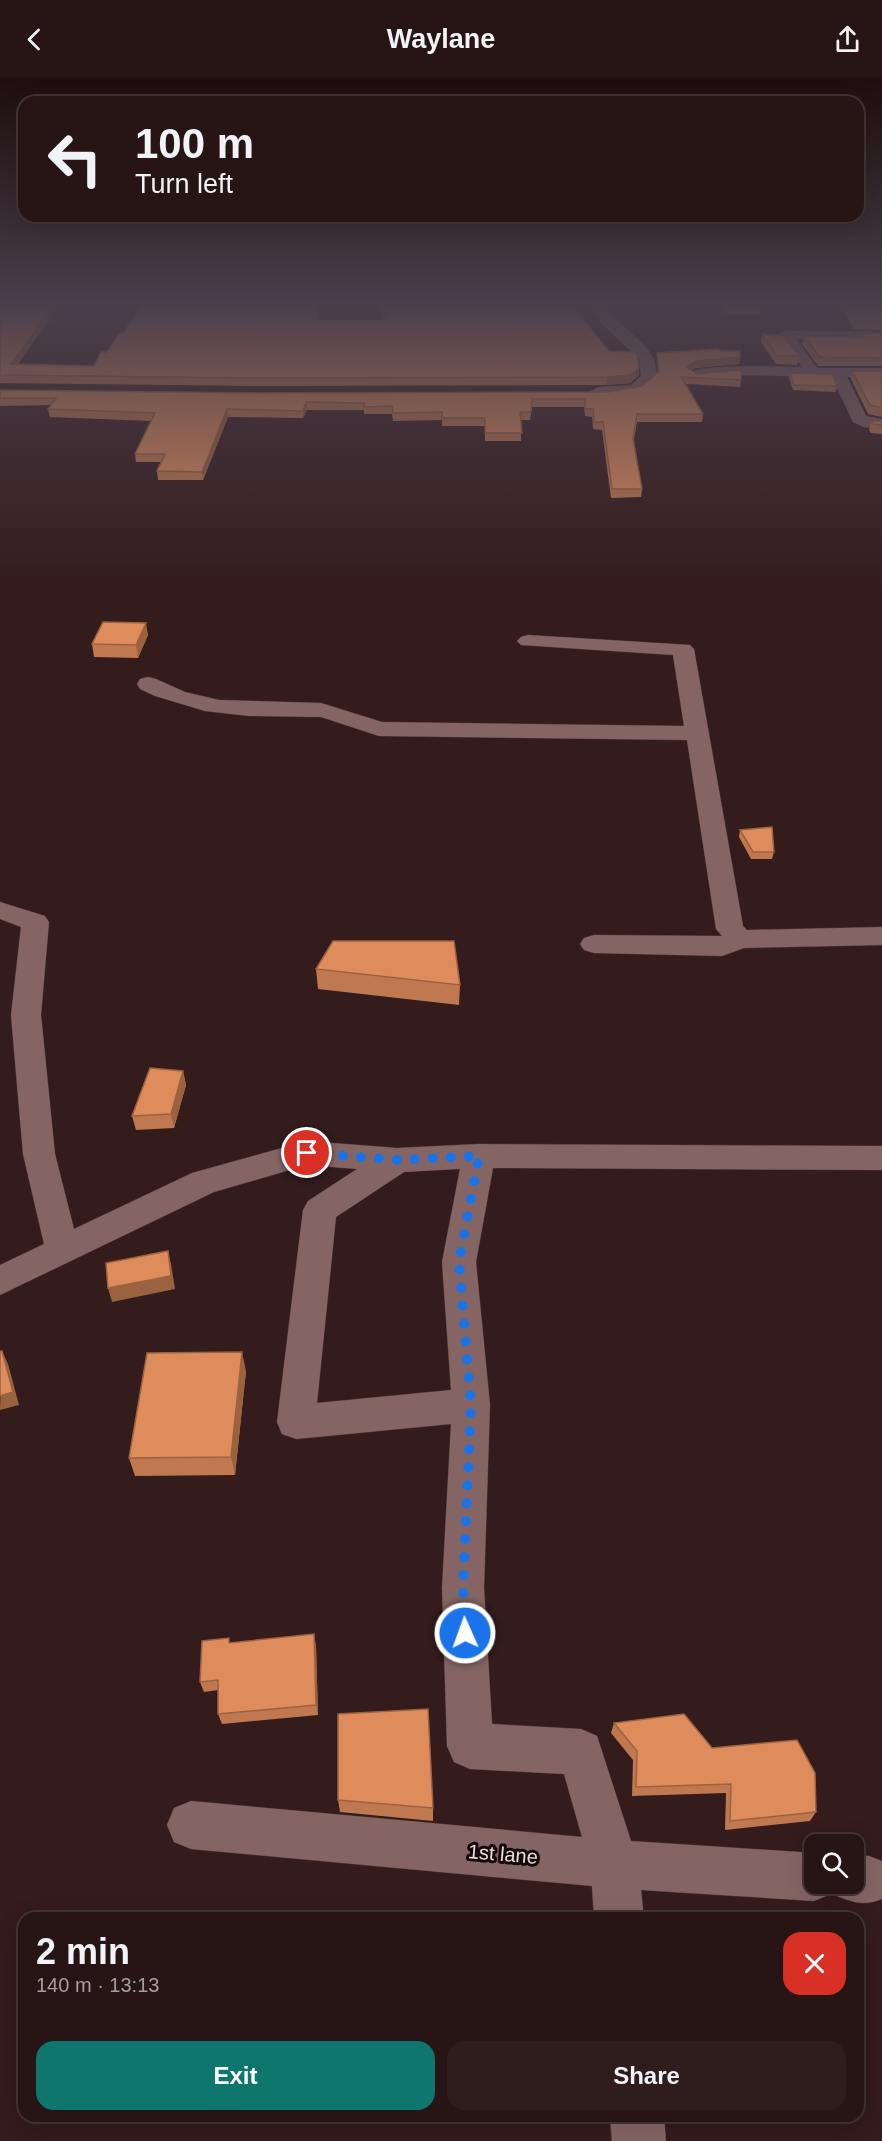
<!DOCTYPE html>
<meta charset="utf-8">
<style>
:root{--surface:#271415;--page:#2f1d1e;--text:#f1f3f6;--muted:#a49ea0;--line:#433334;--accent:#0f766e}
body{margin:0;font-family:Helvetica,sans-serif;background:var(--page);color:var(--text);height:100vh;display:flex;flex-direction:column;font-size:22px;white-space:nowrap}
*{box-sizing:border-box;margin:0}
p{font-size:20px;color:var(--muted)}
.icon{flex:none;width:33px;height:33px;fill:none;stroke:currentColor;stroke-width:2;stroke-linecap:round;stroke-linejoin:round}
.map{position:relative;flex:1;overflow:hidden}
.details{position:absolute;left:18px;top:1834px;width:846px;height:210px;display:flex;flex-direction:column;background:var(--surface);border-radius:18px;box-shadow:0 6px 24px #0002,0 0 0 2px var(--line)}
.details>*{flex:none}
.guide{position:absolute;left:18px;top:18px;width:846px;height:126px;border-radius:18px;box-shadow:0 6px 24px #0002,0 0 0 2px var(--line);background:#271415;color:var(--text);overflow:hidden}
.fabs{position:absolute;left:804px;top:1756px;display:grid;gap:12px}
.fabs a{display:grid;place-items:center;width:60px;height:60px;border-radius:12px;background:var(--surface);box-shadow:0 6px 24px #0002,0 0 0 2px var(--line);font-size:30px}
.pin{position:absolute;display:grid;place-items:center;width:51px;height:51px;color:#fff;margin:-26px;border:3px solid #fff;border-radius:50%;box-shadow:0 2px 6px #0007}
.me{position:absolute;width:66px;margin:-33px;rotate:358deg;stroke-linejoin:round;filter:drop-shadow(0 0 4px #0008)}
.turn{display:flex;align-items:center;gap:21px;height:126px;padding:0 18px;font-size:27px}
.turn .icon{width:78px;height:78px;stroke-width:2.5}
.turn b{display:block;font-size:42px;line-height:51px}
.round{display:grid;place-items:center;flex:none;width:63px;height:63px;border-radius:18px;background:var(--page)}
.overview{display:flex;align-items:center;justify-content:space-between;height:102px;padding:0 18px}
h1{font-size:36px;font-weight:700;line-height:45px}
.primary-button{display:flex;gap:12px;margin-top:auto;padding:12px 18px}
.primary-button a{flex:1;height:69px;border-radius:18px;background:var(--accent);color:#fff;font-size:24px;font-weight:700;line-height:69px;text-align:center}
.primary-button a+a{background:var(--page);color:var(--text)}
header{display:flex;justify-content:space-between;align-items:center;height:78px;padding:0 18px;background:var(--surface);font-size:27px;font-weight:700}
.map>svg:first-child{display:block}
</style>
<header><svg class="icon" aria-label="back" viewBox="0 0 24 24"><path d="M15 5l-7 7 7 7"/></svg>Waylane<svg class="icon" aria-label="share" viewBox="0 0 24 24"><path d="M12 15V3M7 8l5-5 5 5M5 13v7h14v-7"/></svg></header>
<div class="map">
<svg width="882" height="2063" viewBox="0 0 882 2063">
<rect width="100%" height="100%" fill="#341b1c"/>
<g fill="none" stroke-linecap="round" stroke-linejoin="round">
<defs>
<path id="minor" d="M590,227H604C616,246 645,262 653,280C656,285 656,293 657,299L640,314L635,316L598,319L590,314L598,309L631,307L641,298L639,281L602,246Z
M785,253L882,254V262L796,261L817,290H882V300L847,299L866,338L882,341V351L864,349L853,344L832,299L740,297L696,301L688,296C698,285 783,289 802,289L778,257Z
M528,557L690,567L694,571L743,848L747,852L882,849V867L744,870L722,878L594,875L584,872L580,866L584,860L594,857L722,858L716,851L687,662L379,658L321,639L249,638L205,633L155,618L140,611L137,606L140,601L148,599L156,601L185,614L219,622L321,625L382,644L684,648L673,577L521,567L517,563L521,559Z
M0,824L45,838L49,844L41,937L55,1076L74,1151L192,1095L307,1063L397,1070L479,1066L882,1068V1092L493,1090L476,1184L490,1327L484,1510L492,1646L581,1651L597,1658L631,1763L814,1775V1806H854V1777L869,1778L882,1783V1821C865,1828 854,1825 837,1818L834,1810L831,1816L814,1823L641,1812L644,1840H594L592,1808L191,1771L174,1764L167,1747L174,1730L191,1723L582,1759L564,1696L470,1691L454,1684L447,1668L442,1510L451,1346L296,1361L282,1356L277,1344L303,1132L308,1123L357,1091L307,1087L214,1114L0,1217V1187L44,1166L23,1076L11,937L21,849L0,841ZM460,1091L442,1184L451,1312L317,1325L336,1139L404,1094Z
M610,2038H664L666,2063H612Z"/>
</defs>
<use href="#minor" stroke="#4d3839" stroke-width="1"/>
<use href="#minor" fill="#846564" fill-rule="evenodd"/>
</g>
<path fill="#bf784f" d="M379,227H574V230L609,273L639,297L630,305L606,307L258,308L0,305V229L51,231L52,238L18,286L94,288L123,255L318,230L317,242H384Z
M723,227H761V228L760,236H727Z
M840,227H882V252L854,251Z
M882,255V288H818L802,266L804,258L861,259L862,256Z
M762,256L799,278L797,287L776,286L761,264Z
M721,273L740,279L739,286L695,290L692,292L697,296L741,302L740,309L686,306L703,336L702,344H637L634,362L642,411L641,419L611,420L602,352L593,351L592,339L585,338L584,329H532L530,342H521V363H485V348H442V342L393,343L392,336H364V332H307L303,340L228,339L203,402H158L157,393L161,384H136L135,376L151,343L50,339L48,331L51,327L0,328V312L257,315L607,314L642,308L658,294L657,282V275Z
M852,293H882V339L868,336L851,301Z
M790,295L837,308L836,314L793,312L789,300Z
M871,343H882V356L871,355L869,352Z
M148,557L138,580L94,579L92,566Z
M740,752L774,774L772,781H751L739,759Z
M316,891L460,907L459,927L318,911Z
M183,993L186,1007L174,1050L136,1052L132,1038Z
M246,1293L235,1397L135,1398L129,1380Z
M230,1565L316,1567L318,1637L222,1646L218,1636V1612L204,1614L200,1604Z
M614,1645L712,1670L816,1734L810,1743L725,1752L726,1715L632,1718L633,1682L611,1655Z
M338,1722L433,1730V1743L340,1734Z"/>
<path fill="#9b6240" d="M51,231L52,238L12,293L11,286Z
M740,279L739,286L695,290L686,297L687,289L696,283Z
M639,290V297L630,305L606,307L607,299Z
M306,324L307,332L303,340V333Z
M227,331L228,339L203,402L202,394Z
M146,545L148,557L138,580L136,567Z
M183,993L186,1007L174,1050L171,1036Z
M168,1173L171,1186L175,1211L112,1224L108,1210Z
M2,1273L8,1286L19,1327L0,1332Z
M242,1274L246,1293L235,1397L231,1379Z
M314,1556L316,1567L318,1637L316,1627Z"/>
<path fill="#de8c5c" stroke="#9b6240" stroke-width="1.5" d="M143,227H318L316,242H387L380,227H574V230L609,273L637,274L639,290L631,297L607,299L257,300L0,297V229L51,231L11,286L94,288L101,274H107L119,255H123Z
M727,227H761V228H728Z
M846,227H882V244L855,243Z
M882,255V280L820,279L804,258L864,260L862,256Z
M762,256L783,257L799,278H777Z
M718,271L721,273H740V279L696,283L687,289L697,296L741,292V302L681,299L703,336H637L633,361L642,411H612L603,344H594L593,331H585V321H532L531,334H520L522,355H485V340H442V334L393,335L392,328L364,329V325L306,324L303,333L227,331L202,394L157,393L165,376H135L155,335L48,331L56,320H0V312L257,315L607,314L642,308L659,293L657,275Z
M852,293H882V330L870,327Z
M790,295L832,296L837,308L794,307Z
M871,343H882V347L873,346Z
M103,544L146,545L136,567L92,566Z
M772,749L774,774H753L740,752Z
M333,863H454L460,907L316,891Z
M150,990L183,993L171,1036L132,1038Z
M168,1173L171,1198L108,1210L106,1185Z
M0,1273H2L13,1314L0,1318Z
M242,1274L231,1379L129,1380L147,1275Z
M314,1556L316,1627L218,1636V1602L200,1604L202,1563L229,1560V1565Z
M428,1631L433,1730L338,1722V1636Z
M684,1636L712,1670L797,1662L815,1695L816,1734L730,1743L731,1706L636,1709L637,1673L614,1645Z"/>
<linearGradient id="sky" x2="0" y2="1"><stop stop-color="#1d0f0f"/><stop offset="0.44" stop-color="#4a3f4b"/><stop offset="1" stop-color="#4a3f4b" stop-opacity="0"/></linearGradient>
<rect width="882" height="516" fill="url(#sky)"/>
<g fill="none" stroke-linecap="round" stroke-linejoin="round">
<path stroke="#1a73e8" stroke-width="10" stroke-dasharray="0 18" d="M307,1075L398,1082L479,1078L459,1184L471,1327L463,1510L465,1555"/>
</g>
<g text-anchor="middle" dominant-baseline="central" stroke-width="6" stroke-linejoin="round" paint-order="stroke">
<g font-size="20" fill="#eddbdb" stroke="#140909">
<text transform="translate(503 1776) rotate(5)">1st lane</text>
</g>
</g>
</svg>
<div class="fabs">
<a><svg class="icon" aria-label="search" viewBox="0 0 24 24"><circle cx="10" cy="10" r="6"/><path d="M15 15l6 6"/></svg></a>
</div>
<div class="pin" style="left:307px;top:1075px;background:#d93025"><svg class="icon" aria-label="arrive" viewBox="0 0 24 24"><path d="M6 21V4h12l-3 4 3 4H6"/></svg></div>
<svg class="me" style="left:465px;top:1555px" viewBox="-20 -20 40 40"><circle r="17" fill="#1a73e8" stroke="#fff" stroke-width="3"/><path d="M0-11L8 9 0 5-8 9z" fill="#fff"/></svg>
<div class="guide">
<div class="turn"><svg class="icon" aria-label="left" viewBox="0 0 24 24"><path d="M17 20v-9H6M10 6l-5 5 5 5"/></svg><div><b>100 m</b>Turn left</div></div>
</div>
<section class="details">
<div class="overview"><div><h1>2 min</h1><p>140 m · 13:13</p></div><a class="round" style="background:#d93025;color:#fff"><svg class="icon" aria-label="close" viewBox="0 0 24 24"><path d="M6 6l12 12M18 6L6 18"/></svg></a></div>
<div class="primary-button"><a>Exit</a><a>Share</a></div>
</section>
</div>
